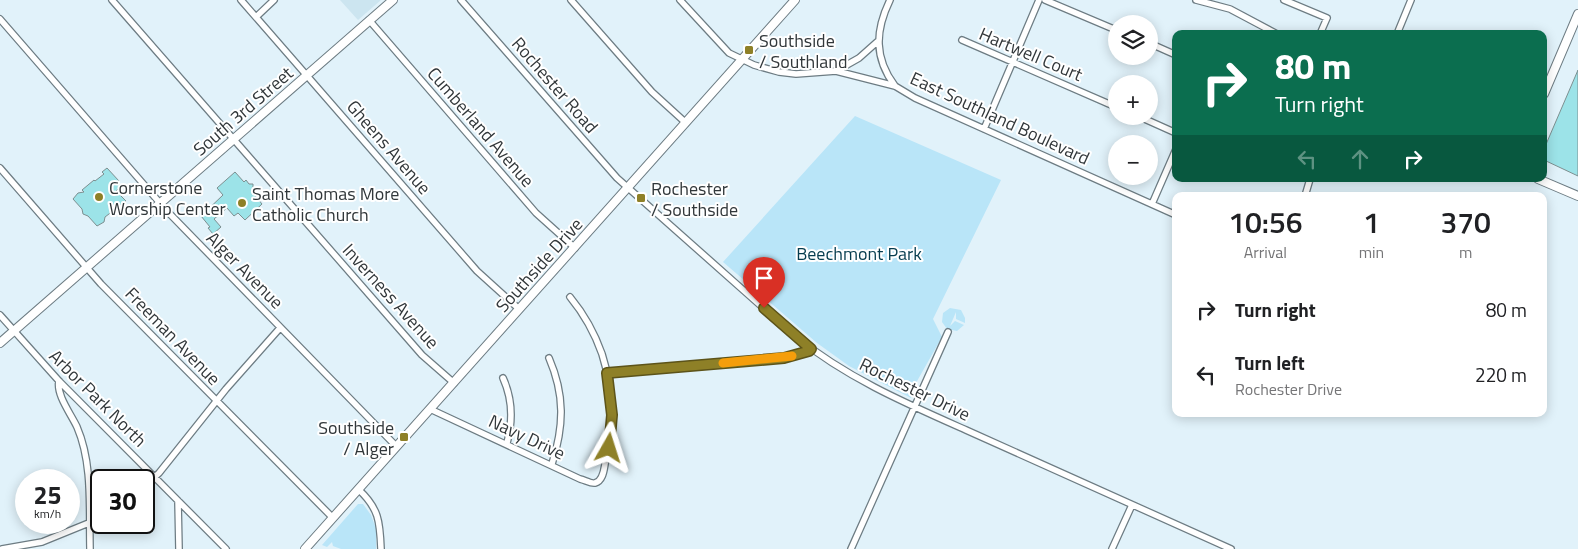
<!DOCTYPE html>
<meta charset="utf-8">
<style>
:root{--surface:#fff;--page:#f6f6f6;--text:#202124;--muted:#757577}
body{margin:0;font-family:"Titillium Web",sans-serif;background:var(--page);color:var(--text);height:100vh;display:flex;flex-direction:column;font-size:19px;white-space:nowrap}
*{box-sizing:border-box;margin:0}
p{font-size:16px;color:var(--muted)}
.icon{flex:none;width:28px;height:28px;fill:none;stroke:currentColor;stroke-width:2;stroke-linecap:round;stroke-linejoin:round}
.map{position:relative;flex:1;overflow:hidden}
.panel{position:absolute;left:1172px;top:192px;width:375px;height:225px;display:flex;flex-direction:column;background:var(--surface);border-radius:10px;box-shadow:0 2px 12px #0003}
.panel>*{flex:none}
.top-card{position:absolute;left:1172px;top:30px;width:375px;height:152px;border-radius:10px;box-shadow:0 2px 12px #0003;background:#0b6e4f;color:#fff;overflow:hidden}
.controls{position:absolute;left:1108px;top:15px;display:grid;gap:10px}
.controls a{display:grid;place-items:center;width:50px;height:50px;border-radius:50%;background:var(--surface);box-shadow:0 2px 12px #0003;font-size:25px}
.speed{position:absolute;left:15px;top:469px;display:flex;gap:10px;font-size:25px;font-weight:700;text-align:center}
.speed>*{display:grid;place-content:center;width:65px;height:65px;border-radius:50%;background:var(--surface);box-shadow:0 2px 12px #0003;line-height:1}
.speed small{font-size:12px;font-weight:400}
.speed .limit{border:2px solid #111;border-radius:8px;background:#fff;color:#111}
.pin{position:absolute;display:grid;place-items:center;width:42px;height:42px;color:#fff;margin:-51px -21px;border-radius:50% 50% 50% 0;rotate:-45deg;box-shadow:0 0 5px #0007}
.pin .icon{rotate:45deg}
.me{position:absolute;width:55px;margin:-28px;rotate:6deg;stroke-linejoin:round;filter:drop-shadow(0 0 4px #0008)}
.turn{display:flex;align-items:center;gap:18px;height:105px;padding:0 20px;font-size:22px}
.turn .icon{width:65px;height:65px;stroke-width:2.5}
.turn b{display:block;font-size:35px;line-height:42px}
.lanes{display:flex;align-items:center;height:48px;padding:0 20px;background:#0003;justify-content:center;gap:25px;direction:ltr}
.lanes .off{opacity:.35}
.eta{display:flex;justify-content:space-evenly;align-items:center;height:85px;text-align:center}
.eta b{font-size:30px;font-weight:600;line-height:35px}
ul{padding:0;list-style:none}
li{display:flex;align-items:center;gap:15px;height:65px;padding:0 20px}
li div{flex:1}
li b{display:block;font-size:19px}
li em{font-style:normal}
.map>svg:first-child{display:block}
</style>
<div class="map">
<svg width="1578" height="549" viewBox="0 0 1578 549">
<rect width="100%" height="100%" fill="#e1f2fa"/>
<path fill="#cce5f0" d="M340,0H381L358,20Z"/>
<path fill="#b9e5f8" d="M855,116L1001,180L933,319L942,337L912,390L911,398L849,366L817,343L723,262Z
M950,308L961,310L965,318V323L956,319V312L950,326L955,321L964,325L957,331L947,329L942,322L943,313Z
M358,504H363L371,515L375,526L374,516L367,505C378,517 376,534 376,549H341L333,546L332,542L327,547L322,545Z"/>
<path fill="#9ce3e8" stroke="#7d8f90" d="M1578,70V176L1544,160V149Z
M107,168L119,181L117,182L121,186L116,191L126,201L105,217L104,222L97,226L88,216L83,214L82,209L73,199L78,193L84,192L82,190L94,180L95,181L104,174L102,172Z
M235,172L244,182L246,180L249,184H253V188L256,192L253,193L262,204L245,220L238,213L234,216L227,208L214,219L221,227L213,234L208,228L210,227L201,216L223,195L217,188Z"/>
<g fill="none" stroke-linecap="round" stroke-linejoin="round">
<defs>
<path id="street" d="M112,0L422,355L454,383
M241,0L477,271L519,309
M461,0L617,178L795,336C847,378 905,403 966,430L1231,549
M571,0L652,92L686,123
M680,0L729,53L754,65L779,72L796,74L836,71L895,86L915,98L1176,215
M890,0C875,31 874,58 895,86
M1045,0L1116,30
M1196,0L1230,9L1277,34
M1284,0L1327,18L1320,34
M256,17L274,0
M0,19L166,210L396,446
M369,20L536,213L575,248
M1397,34L1411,0
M962,40L1116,107
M1149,43L1176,55
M836,71L859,58L877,42
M1138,116L1176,133
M984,129L1039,0
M0,168L101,284L333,518
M1305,196L1310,179
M1152,204L1176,149
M0,315L59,381L226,549
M549,358C565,395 564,426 552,464
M607,373L784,358L798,355L811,349
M503,378C513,400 513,421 507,443
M59,381C56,395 71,414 77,427C93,464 89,509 90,549
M430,409L580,479C585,480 591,484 595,483C603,481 604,470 605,464C615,428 613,389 602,354C595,334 584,314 570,297
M144,487L159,473L226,389L280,328
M358,489C379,508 380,522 381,549
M178,501L179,549
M2,549L42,542L101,518
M851,549L948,332
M1112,549L1132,505"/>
<path id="secondary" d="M1544,94L1578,14
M1538,179L1578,196
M0,343L393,0
M305,549L795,0"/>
</defs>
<use href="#street" stroke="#6d7c83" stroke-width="8"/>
<use href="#secondary" stroke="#6d7c83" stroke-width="10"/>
<use href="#street" stroke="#fff" stroke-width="5.5"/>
<use href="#secondary" stroke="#fff" stroke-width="8"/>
</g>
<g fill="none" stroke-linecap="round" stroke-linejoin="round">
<defs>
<path id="route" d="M609,448L612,415L607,373L784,358L809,351L811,349L764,308"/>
</defs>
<use href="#route" stroke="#5c5319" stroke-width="12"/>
<use href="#route" stroke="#8e8027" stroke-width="9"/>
<path stroke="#f59e0b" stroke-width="9" d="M723,363L792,356"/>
</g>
<g fill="#8e8027" stroke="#fff" stroke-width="2">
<rect x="744" y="45" width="10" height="10" rx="2.5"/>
<circle cx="99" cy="197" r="5"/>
<rect x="636" y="193" width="10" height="10" rx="2.5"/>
<circle cx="242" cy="203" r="5"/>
<rect x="399" y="432" width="10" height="10" rx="2.5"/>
</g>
<g text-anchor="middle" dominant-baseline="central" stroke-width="4" stroke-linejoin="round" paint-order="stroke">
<g font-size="18" fill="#31373a" stroke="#fff" text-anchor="start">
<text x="759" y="40">Southside<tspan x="759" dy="21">/ Southland</tspan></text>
<text x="109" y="187">Cornerstone<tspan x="109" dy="21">Worship Center</tspan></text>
<text x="651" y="188">Rochester<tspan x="651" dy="21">/ Southside</tspan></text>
<text x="252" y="193">Saint Thomas More<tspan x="252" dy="21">Catholic Church</tspan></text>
<text x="394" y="427" text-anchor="end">Southside<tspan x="394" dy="21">/ Alger</tspan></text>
</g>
<g font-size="18" fill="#31373a" stroke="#fff">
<text transform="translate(1031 54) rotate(23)">Hartwell Court</text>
<text transform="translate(555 85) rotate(49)">Rochester Road</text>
<text transform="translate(243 111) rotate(-41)">South 3rd Street</text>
<text transform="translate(1000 118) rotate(25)">East Southland Boulevard</text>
<text transform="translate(481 127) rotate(49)">Cumberland Avenue</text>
<text transform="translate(389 147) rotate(49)">Gheens Avenue</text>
<text transform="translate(539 265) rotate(-48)">Southside Drive</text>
<text transform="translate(245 270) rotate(45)">Alger Avenue</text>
<text transform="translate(391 296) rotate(48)">Inverness Avenue</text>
<text transform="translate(173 336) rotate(46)">Freeman Avenue</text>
<text transform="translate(915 389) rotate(26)">Rochester Drive</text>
<text transform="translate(98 398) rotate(45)">Arbor Park North</text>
<text transform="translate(527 437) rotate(25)">Navy Drive</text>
</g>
<g font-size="18" fill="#053c4e" stroke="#fff">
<text x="859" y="253">Beechmont Park</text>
</g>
</g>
</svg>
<div class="controls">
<a><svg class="icon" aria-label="layers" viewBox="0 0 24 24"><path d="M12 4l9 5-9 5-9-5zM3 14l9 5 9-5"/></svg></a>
<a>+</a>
<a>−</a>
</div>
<div class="speed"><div>25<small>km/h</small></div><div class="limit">30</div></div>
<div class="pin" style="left:764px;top:308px;background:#d93025"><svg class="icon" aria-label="arrive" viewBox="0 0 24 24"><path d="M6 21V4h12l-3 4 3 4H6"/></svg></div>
<svg class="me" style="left:609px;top:448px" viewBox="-20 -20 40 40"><path d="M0-17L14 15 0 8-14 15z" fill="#8e8027" stroke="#fff" stroke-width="4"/></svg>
<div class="top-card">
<div class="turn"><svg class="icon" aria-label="right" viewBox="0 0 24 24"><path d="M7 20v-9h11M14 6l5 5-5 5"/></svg><div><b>80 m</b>Turn right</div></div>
<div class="lanes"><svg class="icon off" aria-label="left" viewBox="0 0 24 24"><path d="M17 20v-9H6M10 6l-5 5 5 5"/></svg><svg class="icon off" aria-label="ahead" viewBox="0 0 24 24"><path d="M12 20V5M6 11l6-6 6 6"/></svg><svg class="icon" aria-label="right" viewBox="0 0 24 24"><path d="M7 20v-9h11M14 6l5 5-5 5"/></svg></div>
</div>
<section class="panel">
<div class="eta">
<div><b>10:56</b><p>Arrival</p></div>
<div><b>1</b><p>min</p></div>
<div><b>370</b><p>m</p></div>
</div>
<ul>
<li><svg class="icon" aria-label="right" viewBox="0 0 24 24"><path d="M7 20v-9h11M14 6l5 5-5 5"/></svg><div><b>Turn right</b></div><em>80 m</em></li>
<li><svg class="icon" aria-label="left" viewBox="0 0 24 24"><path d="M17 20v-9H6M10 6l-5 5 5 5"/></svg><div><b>Turn left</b><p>Rochester Drive</p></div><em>220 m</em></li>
</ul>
</section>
</div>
